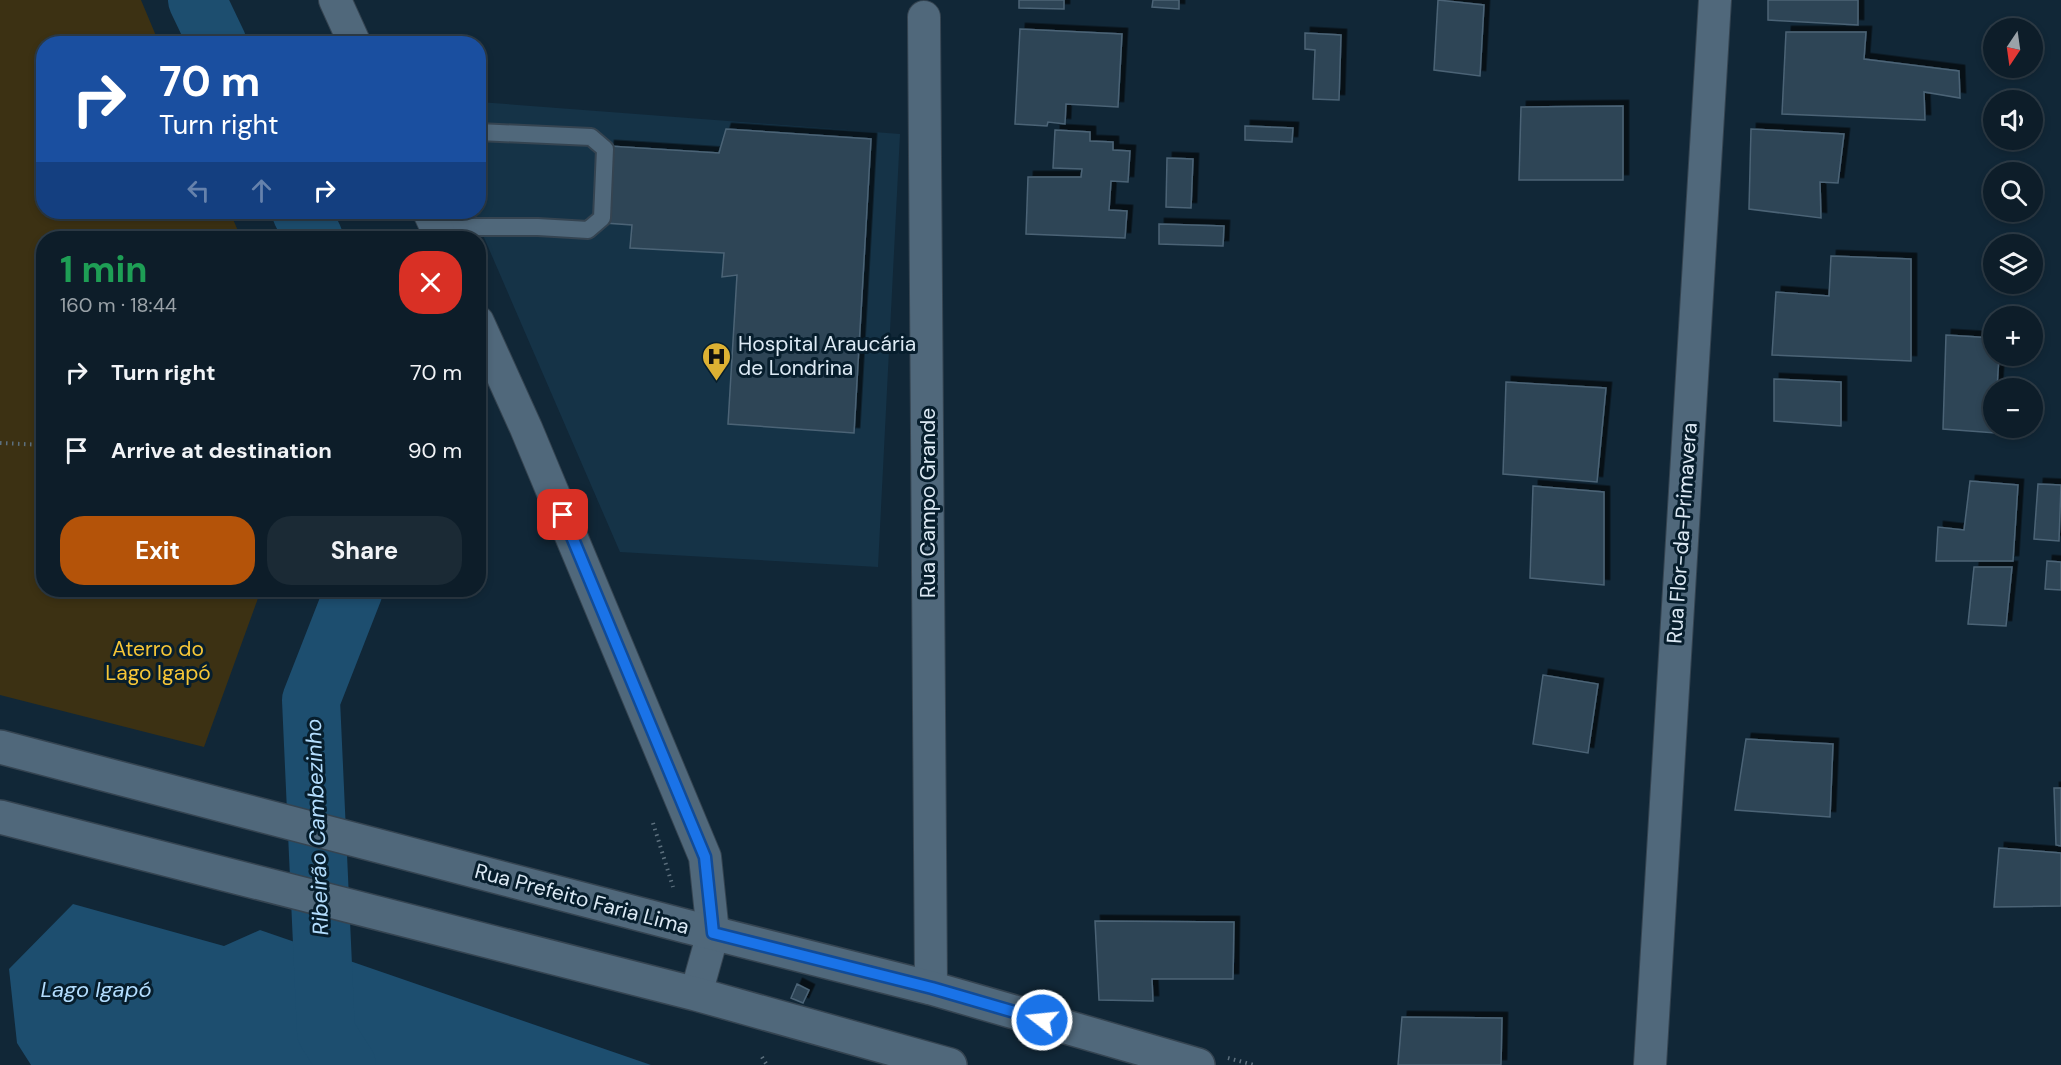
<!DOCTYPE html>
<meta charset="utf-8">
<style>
:root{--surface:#0d1d29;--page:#1b2a35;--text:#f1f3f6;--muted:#9aa2a8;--line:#2d3b46;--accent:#b45309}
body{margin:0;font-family:"DM Sans",sans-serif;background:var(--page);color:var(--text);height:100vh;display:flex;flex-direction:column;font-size:22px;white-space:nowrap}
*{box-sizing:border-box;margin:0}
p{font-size:20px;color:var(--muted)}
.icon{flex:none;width:33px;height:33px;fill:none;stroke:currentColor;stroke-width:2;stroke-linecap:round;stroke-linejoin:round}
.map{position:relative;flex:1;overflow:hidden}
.sheet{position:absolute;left:36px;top:231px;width:450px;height:366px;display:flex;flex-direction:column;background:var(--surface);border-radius:24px;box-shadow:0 3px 9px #0003,0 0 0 2px var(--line)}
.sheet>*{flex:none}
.guide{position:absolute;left:36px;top:36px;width:450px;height:183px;border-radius:24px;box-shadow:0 3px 9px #0003,0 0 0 2px var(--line);background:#1a4fa0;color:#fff;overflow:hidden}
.needle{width:39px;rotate:193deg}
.controls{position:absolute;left:1983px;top:18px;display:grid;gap:12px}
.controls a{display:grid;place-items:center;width:60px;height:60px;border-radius:50%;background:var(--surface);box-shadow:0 3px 9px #0003,0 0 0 2px var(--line);font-size:30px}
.pin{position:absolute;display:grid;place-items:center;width:51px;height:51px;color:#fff;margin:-26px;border-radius:12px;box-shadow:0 3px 9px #0006}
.me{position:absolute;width:66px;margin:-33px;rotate:286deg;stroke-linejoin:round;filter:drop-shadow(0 0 4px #0008)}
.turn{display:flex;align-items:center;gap:21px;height:126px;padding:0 24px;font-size:27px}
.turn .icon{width:78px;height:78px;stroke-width:2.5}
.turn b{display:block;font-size:42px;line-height:51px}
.lanes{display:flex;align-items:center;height:57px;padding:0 24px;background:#0003;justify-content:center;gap:30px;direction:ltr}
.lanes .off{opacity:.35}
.round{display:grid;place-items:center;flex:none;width:63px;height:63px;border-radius:24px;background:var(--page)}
.head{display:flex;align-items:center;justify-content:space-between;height:102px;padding:0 24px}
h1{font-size:36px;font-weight:700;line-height:45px;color:#1e9e55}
.button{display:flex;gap:12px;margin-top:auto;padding:12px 24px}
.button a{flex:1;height:69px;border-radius:24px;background:var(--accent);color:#fff;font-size:24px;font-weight:700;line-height:69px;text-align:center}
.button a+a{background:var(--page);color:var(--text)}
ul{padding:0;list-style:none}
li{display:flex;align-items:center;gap:18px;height:78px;padding:0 24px}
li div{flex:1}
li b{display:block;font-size:22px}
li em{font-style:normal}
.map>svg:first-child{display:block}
</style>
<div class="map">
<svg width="2061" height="1065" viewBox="0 0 2061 1065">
<defs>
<filter id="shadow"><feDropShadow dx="5.5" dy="-5.5" stdDeviation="0" flood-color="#0009"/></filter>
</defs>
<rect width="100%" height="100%" fill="#112737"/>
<path fill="#153347" d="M479,102L900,134L878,567L620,552L473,212H478Z"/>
<path fill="#3c3113" d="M0,0H141L159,43L44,44V212H230L241,238H44V590H261L204,747L0,695Z"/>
<path fill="#1d4e6f" d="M73,904L224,946L260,930L651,1065H31L17,1043L9,969Z"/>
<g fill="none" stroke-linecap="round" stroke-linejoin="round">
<path stroke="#1d4e6f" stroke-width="58" d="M197,0L218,44
M301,212L314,238
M347,1065L326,1032L311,700L354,590"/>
</g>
<path fill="#2d4456" stroke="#4c6476" stroke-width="1.5" filter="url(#shadow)" d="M1019,0H1064V9L1019,8Z
M1153,0H1179V9L1152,7Z
M1438,0L1484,5L1480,76L1434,70Z
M1768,0H1858V25L1768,20Z
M1020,29L1122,34L1118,107L1066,104L1065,124L1048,122L1047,126L1015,124Z
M1786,32H1866L1864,59L1959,71L1960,98L1924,92L1925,120L1782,114Z
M1305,33L1341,35L1339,100L1313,99L1315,50L1305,49Z
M1623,106V180H1519L1521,107Z
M1245,126L1293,128L1292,142L1245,140Z
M726,129L871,139L854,433L728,424L737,275L722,277L724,253L630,248L632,225L605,223L609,146L719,153Z
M1751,129L1844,134L1838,183L1820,182L1821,218L1749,209Z
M1055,130L1090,132V141L1113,142V150L1130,151L1128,182L1111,181L1109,210L1127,211L1125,238L1026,234L1028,177H1081L1082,169L1053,168Z
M1167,158L1193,159L1191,208L1166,207Z
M1159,224L1224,226L1223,246L1159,244Z
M1831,256L1911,259V361L1772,355L1776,292L1829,296Z
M1946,335L1994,338V356H1999L1997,388H1994V428H1996V433L1943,429Z
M1774,379L1841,382V426L1774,421Z
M1506,382L1606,388L1597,482L1503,474Z
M1970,481L2018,485L2013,561H1936L1938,527L1964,530Z
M2038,484L2061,485L2059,541L2034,539Z
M1533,486L1604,492V585L1530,578Z
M2047,561L2061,562V590L2045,589Z
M1974,567H2012L2006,626L1968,624Z
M1543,675L1598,684L1588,753L1533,744Z
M1746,739L1833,744L1830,817L1735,810Z
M2054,788H2061V846L2056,845Z
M1999,848L2061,853V906L1994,907Z
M1095,921L1234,922L1233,979H1152L1153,1001L1099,1000Z
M797,984L809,990L803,1003L791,998Z
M1402,1017L1502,1018L1501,1065H1398Z"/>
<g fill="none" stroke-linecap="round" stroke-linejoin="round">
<defs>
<path id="lane" d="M436,227H538L588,230L602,218L605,149L591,137L478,132"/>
<path id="street" d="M335,0L355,44
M924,17L931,988
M429,212L441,238
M478,322L526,428L705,857L713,933L696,994
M1650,1065L1715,0"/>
<path id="secondary" d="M0,747L685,926L931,988L1198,1065
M0,817L696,994L950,1065"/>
</defs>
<use href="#lane" stroke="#354451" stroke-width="20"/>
<use href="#street" stroke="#354451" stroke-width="34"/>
<use href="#secondary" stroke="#354451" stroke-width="36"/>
<path stroke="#5d707e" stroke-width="4" stroke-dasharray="1.5 4.5" stroke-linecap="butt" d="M0,443L44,445
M653,823L673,887
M762,1057L767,1065
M1228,1058L1254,1065"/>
<use href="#lane" stroke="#50687b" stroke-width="16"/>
<use href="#street" stroke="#50687b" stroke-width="32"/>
<use href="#secondary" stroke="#50687b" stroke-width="33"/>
</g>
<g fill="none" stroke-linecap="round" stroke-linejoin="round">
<defs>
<path id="route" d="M563,515L705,857L713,933L932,988L1042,1020"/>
</defs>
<use href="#route" stroke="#114b97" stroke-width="15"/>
<use href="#route" stroke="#1a73e8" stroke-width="10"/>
</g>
<defs>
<symbol id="hospital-pin" viewBox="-11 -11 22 30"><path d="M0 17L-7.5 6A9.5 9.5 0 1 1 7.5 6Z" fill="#ddb133" stroke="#071e2d"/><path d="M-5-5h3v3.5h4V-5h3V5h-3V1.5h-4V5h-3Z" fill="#111"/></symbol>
</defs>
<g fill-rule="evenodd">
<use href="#hospital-pin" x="700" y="340" width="33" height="45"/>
</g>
<g text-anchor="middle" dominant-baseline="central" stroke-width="6" stroke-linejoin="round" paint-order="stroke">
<g font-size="21" fill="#dce9f4" stroke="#071e2d" text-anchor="start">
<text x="738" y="344">Hospital Araucária<tspan x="738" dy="24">de Londrina</tspan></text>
</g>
<g font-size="21" fill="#dce9f4" stroke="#071e2d">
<text transform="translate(928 503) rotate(-90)">Rua Campo Grande</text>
<text transform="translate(1682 533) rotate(-86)">Rua Flor-da-Primavera</text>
<text transform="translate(582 899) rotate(15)">Rua Prefeito Faria Lima</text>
</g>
<g font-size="21" fill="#f6c637" stroke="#071e2d">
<text x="158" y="649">Aterro do<tspan x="158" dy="24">Lago Igapó</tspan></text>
</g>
<g font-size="22" font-style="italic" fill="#b3ddfe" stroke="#071e2d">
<text transform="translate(317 827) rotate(-92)">Ribeirão Cambezinho</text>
<text x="96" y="989">Lago Igapó</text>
</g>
</g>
</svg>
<div class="controls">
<a><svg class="needle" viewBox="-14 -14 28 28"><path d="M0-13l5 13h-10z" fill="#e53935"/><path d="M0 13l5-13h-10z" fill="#9aa2a8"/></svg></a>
<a><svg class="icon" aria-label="sound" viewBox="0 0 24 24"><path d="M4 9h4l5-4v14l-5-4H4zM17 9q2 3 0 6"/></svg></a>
<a><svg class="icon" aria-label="search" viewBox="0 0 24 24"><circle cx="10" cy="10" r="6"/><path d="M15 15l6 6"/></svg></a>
<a><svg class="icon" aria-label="layers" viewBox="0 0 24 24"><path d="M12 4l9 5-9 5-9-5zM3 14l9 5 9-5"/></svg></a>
<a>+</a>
<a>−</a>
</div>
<div class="pin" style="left:563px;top:515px;background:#d93025"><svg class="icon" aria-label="arrive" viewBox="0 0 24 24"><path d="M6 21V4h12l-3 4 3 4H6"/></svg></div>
<svg class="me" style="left:1042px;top:1020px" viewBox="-20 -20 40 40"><circle r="17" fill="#1a73e8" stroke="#fff" stroke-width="3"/><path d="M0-11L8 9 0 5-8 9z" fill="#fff"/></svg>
<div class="guide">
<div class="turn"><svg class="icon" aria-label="right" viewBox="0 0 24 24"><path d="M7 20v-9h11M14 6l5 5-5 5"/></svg><div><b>70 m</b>Turn right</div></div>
<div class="lanes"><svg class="icon off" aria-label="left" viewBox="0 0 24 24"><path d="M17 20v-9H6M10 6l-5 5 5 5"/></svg><svg class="icon off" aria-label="ahead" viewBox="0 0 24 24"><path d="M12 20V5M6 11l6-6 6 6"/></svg><svg class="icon" aria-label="right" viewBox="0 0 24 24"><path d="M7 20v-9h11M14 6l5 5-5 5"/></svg></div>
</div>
<section class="sheet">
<div class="head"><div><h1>1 min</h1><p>160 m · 18:44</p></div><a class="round" style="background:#d93025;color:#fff"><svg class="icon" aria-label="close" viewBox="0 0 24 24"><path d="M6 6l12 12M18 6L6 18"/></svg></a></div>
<ul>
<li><svg class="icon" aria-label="right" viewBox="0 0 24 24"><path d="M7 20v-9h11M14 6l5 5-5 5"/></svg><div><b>Turn right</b></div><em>70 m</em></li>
<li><svg class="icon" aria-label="arrive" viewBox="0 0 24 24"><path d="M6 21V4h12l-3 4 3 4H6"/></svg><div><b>Arrive at destination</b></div><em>90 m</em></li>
</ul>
<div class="button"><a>Exit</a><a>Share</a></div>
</section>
</div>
